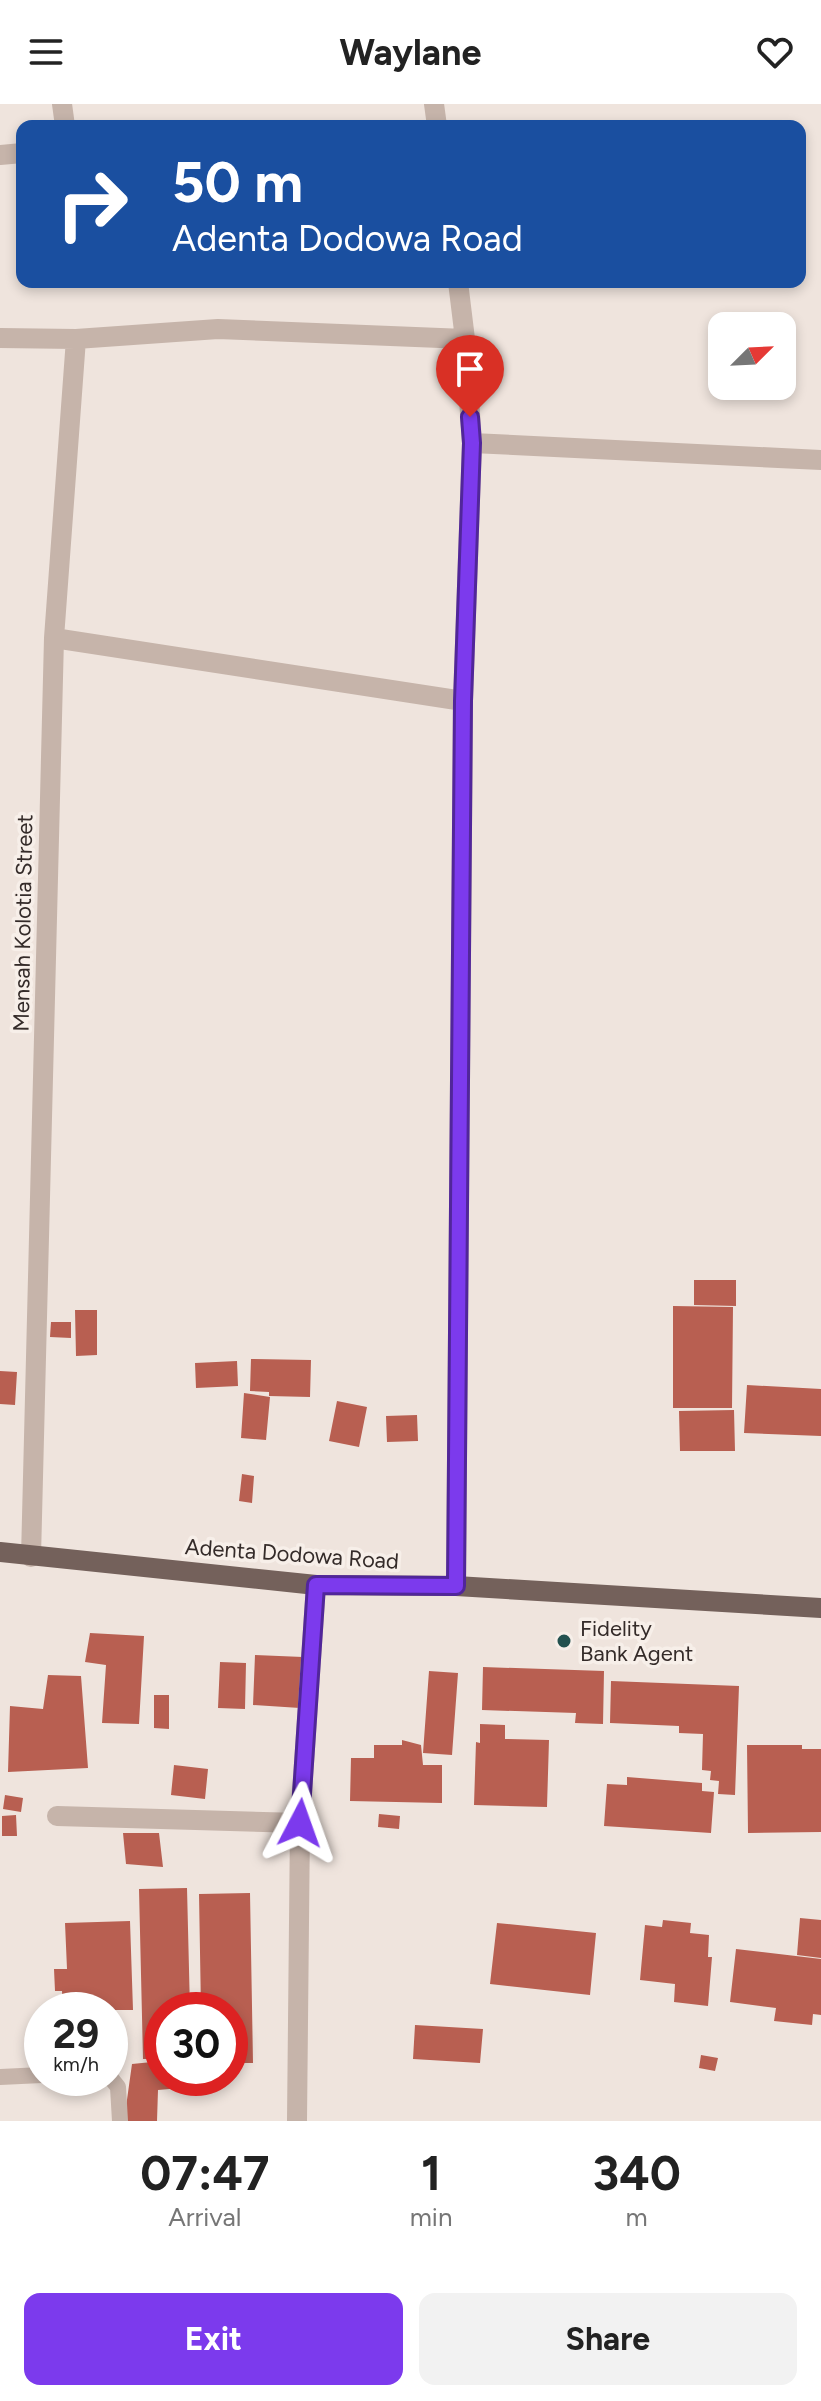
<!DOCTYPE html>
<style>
:root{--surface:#fff;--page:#f2f2f2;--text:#222;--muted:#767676;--accent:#7c3aed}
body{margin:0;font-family:Figtree,sans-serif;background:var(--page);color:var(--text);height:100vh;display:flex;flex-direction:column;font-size:30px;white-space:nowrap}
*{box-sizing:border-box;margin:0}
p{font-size:26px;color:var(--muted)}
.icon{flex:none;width:44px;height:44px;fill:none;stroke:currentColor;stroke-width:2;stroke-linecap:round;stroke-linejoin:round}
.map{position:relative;height:2017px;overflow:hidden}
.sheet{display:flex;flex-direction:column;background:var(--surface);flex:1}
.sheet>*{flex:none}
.guide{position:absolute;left:16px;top:16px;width:790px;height:168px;border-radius:16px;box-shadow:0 4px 12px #0003;background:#1a4fa0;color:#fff;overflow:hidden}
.needle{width:52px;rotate:66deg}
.buttons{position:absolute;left:708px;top:208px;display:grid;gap:16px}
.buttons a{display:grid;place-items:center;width:88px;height:88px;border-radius:16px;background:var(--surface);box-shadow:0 4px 12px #0003;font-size:40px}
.speed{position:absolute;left:24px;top:1888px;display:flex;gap:16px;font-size:40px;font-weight:700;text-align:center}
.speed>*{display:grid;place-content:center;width:104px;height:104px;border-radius:50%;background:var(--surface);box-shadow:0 4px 12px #0003;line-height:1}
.speed small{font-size:20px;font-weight:400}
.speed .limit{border:12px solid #d22;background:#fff;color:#111}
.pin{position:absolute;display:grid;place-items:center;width:68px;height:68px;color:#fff;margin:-82px -34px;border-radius:50% 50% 50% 0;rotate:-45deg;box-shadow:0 0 8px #0007}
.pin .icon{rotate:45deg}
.me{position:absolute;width:88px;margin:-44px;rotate:4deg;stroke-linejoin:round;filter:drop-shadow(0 0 6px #0008)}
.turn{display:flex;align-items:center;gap:28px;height:168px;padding:0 24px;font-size:36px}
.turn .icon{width:104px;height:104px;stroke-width:2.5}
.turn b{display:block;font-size:56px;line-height:68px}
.eta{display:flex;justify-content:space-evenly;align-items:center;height:136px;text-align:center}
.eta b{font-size:48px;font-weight:700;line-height:56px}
.cta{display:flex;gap:16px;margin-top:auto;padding:16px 24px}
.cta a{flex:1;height:92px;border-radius:16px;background:var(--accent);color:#fff;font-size:32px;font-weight:700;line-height:92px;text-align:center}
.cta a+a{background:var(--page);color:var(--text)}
header{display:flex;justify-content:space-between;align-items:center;height:104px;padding:0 24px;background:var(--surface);font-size:36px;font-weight:700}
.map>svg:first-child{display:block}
</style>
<header><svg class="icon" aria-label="menu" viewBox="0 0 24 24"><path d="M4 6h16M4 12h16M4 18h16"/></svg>Waylane<svg class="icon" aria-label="heart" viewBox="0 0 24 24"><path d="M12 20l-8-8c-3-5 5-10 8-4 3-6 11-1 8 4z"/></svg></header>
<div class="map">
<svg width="821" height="2017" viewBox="0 0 821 2017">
<rect width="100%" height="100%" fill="#efe4dd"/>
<path fill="#b85f51" d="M694,1176H736V1202L694,1201Z
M673,1202L733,1203L732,1304H673Z
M75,1206H97V1251L76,1252Z
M51,1218H71V1234L50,1233Z
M251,1255L311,1256L310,1293L269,1292V1288L250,1287Z
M237,1257L238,1282L196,1284L195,1259Z
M0,1267L17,1268L15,1301L0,1300Z
M747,1281L821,1285V1332L744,1329Z
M244,1289L270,1293L266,1336L241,1334Z
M337,1297L367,1303L359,1343L329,1337Z
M734,1306L735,1347H680L679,1307Z
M417,1311L418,1337L387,1338L386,1312Z
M242,1370L254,1372L252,1399L239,1397Z
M90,1529L144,1532L139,1620L102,1619L106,1561L85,1558Z
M255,1551L303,1553L300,1604L253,1601Z
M220,1558L246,1559L245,1605L218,1604Z
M483,1563L604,1567L603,1620L575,1619L576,1609L482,1606Z
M429,1567L458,1569L452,1651L423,1649Z
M48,1571L81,1572L88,1664L8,1668L10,1602L43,1605Z
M611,1577L739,1582L735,1691L718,1690L719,1677L710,1676L711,1667L702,1666L703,1630L679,1629V1622L610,1619Z
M154,1591H169V1625L154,1624Z
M480,1620L505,1621V1635L549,1636L547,1703L474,1701L476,1638L480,1639Z
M402,1636L421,1641L423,1661H442V1699L350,1697L351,1654H374V1641H402Z
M747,1641H802V1645H821V1728L748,1729Z
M174,1661L208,1665L205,1695L171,1691Z
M627,1673L702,1679V1687L714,1688L711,1729L604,1722L607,1680L627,1681Z
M5,1691L23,1694L21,1708L3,1705Z
M379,1710L400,1712L399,1725L378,1723Z
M16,1711L17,1732H2V1712Z
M123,1729H159L163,1763L126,1760Z
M187,1784L190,1906H162V1955H143L139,1785Z
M250,1789L253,1959H230V1906H201L199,1790Z
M800,1814L821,1816V1854L797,1851Z
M663,1816L691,1819L690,1829L709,1831L708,1853H712L708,1902L674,1898L675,1880L640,1876L645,1821L662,1823Z
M130,1817L133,1906H63L62,1887H55L54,1865H67L65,1819Z
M497,1819L596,1829L590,1891L490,1880Z
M736,1845L821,1855V1911L813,1910L812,1921L774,1917L776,1904L730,1898Z
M415,1921L483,1925L480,1959L413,1955Z
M701,1951L718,1954L715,1967L699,1964Z
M162,1957V1974H181V1984L158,1986L157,2017H124L132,1960Z"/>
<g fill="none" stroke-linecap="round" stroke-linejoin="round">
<path stroke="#c6b4aa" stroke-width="16" d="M0,1973L42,1971
M110,1973L118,1983L120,2017"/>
<path stroke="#c6b4aa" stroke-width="20" d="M62,0L65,22
M434,0L437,22
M0,51L22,49
M0,234L76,235L218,225L465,235
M472,339L821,356
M54,534L463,597
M31,1453L54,534L76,235
M456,1482L463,597L472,339L465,235L458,178
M57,1712L300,1719
M297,2017L300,1719L316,1481"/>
<path stroke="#74615b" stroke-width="20" d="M0,1448L316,1481L456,1482L821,1504"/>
</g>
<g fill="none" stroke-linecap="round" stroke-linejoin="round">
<defs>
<path id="route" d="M300,1719L316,1481L456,1482L463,597L472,339L470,313"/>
</defs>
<use href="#route" stroke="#51269a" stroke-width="20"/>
<use href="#route" stroke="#7c3aed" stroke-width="14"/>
</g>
<circle fill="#23514f" stroke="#f7efe9" stroke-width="3" cx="564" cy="1537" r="8"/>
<g text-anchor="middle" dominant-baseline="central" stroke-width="7" stroke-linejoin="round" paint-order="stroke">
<g font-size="22" fill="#342b29" stroke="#f7efe9">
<text transform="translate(23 819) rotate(-89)">Mensah Kolotia Street</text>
<text transform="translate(292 1450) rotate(4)">Adenta Dodowa Road</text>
</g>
<g font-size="22" fill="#342b29" stroke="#f7efe9" text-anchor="start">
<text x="580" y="1524">Fidelity<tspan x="580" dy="25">Bank Agent</tspan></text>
</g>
</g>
</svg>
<div class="buttons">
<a><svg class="needle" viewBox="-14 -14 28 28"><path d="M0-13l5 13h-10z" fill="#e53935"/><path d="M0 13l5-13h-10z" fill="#767676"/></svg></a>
</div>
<div class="speed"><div>29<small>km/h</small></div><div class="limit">30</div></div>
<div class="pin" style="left:470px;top:313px;background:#d93025"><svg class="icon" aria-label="arrive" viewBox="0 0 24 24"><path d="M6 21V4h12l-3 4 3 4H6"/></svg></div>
<svg class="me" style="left:300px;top:1719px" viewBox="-20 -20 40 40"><path d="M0-17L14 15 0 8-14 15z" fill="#7c3aed" stroke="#fff" stroke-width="4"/></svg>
<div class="guide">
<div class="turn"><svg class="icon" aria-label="right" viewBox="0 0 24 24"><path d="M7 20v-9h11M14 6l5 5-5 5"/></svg><div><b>50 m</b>Adenta Dodowa Road</div></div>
</div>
</div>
<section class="sheet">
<div class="eta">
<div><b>07:47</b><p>Arrival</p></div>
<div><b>1</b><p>min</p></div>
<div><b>340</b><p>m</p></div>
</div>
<div class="cta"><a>Exit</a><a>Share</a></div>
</section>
